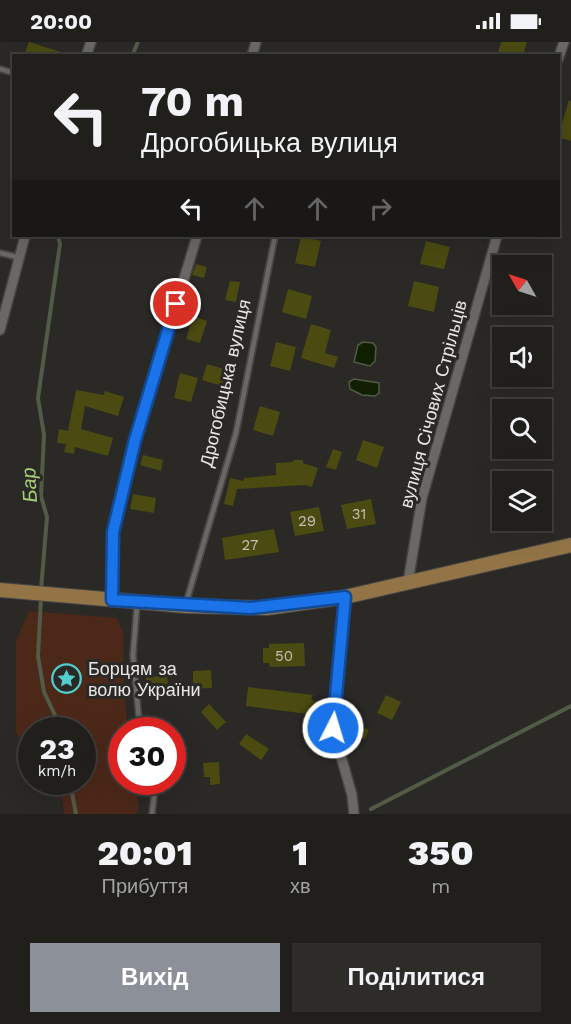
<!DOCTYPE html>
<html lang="uk">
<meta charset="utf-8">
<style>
:root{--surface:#201f1c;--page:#2d2c29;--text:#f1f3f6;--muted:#a2a2a3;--line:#3d3d3b;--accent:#8c9099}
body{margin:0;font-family:"Work Sans",sans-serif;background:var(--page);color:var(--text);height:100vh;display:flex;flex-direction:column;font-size:22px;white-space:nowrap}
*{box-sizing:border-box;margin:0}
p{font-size:20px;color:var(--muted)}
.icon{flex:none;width:33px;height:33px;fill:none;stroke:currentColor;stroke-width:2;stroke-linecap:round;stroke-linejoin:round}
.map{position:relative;height:772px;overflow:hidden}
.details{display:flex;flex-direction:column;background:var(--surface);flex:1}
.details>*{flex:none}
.top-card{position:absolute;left:12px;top:12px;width:548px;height:183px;border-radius:0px;box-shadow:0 6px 24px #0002,0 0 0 2px var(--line);background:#201f1c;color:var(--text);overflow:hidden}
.needle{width:39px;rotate:309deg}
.fabs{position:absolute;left:492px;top:213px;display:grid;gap:12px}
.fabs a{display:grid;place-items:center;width:60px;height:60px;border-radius:0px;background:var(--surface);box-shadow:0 6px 24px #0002,0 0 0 2px var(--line);font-size:30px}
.speed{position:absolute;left:18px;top:675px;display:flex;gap:12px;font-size:30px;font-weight:700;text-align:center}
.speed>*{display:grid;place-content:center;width:78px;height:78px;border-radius:50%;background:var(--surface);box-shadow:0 6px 24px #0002,0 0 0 2px var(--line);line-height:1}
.speed small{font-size:15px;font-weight:400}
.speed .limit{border:9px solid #d22;background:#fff;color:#111}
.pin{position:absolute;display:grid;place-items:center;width:51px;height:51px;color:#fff;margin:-26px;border:3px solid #fff;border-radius:50%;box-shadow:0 2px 6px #0007}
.me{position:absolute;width:66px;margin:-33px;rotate:5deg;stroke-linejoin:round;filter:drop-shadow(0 0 4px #0008)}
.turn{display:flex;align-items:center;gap:21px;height:126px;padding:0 30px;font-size:27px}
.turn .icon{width:78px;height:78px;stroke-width:2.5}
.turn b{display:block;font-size:42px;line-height:51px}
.lanes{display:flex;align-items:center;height:57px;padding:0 30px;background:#0003;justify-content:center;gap:30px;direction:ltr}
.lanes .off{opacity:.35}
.eta{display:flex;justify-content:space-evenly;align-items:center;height:102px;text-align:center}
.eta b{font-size:36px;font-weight:800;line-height:42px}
.button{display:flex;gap:12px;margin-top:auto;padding:12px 30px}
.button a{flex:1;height:69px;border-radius:0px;background:var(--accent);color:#fff;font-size:24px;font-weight:800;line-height:69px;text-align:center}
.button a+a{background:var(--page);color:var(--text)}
.status{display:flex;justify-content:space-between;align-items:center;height:42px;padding:0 30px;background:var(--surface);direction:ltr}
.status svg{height:16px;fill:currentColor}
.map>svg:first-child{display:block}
</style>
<div class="status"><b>20:00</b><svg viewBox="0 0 49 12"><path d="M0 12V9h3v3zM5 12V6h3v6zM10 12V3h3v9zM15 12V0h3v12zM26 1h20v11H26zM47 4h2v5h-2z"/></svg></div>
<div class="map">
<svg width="571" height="772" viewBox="0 0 571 772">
<rect width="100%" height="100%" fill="#2a2926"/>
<path fill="#4c2819" d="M29,569L117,576L124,593L123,633L128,688H122V740H135L139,765L136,772H64L61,743L58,740H82V688H32L31,709L16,691V599Z"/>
<path fill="#101e01" stroke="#515b46" stroke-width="1.5" d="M363,300L373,301L376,305L375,319L370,324L354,320L358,303Z
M354,337L379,341V351L375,354L362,353L350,347L349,340Z"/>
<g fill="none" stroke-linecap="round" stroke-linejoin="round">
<path stroke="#515b46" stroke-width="4" d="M132,14L138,0
M41,548L47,475L41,454L44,393L38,356L60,202L58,194
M41,556L38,614L44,650L62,688
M70,740L76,772
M371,767L571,664"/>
</g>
<path fill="#4a4a11" d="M29,0L67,12V14H24Z
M501,0H527L523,14H497Z
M569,58L571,59V99L558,95Z
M301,195L321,199L315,225L295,221Z
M426,199L450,205L444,227L420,222Z
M196,222L207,225L204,236L192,233Z
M230,239L240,240L236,260L225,258Z
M414,239L439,245L434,270L408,264Z
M288,247L312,254L306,277L282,270Z
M193,274L207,279L200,301L186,297Z
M311,282L331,288L325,311L338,315L334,326L301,316Z
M276,300L296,305L290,329L270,324Z
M207,322L227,328L222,344L202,338Z
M180,331L198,336L191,360L174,356Z
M76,348L104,353L105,349L124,355L118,374L85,364L81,387L113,396L108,414L75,405L74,412L64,410L66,402L57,401L59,387L68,389Z
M260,364L280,370L273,394L253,388Z
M363,398L384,405L377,426L356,418Z
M333,407L342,410L336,428L326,425Z
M143,413L163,418L161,429L140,423Z
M293,418H303V421L318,426L312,445L305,443L237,447L233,464L224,462L230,436L244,439V436L276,433V421L293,420Z
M133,452L156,456L154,471L130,467Z
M371,457L376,482L347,487L341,463Z
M319,465L324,489L295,494L290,470Z
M274,487L279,510L225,518L222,496Z
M304,601L305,624L270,625L269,621H263V606H269V602Z
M211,628L212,646L193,647V629Z
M167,634L169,652L147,654L146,635Z
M248,645L313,653L311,657L324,664L323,674L246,664Z
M386,653L401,660L392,678L377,671Z
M209,662L226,680L217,688L201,670Z
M348,677L369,688L365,697L343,685Z
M246,692L269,707L261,718L239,702Z
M219,720L220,742L210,743V735H204L203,721Z"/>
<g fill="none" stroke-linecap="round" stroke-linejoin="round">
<defs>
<path id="service" d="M0,27L14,31
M0,211L17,215
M186,561L236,391L275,194
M137,563L133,613L140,688
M151,740L154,755L152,772"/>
<path id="minor" d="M86,14L91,0
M252,14L256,0
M558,17L564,0
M0,288L25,194
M408,540L422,456L497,194
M345,555L333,686L352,753L354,772
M112,558L113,490L135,398L197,194"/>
<path id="secondary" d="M0,548L186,564L267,566L345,555L571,503"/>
</defs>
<use href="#service" stroke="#464543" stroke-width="8"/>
<use href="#minor" stroke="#464543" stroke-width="12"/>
<use href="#secondary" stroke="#464543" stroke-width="16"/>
<use href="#service" stroke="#6a6864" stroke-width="4.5"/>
<use href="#minor" stroke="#6a6864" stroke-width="9"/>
<use href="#secondary" stroke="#927446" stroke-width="14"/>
</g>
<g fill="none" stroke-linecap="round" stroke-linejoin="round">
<defs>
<path id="route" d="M176,262L135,398L113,490L112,558L251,566L345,555L333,686"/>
</defs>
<use href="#route" stroke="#114b97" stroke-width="15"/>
<use href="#route" stroke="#1a73e8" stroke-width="10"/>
</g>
<defs>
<symbol id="sight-ring" viewBox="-11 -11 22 22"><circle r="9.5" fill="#2a2926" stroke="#52cdce" stroke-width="1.5"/><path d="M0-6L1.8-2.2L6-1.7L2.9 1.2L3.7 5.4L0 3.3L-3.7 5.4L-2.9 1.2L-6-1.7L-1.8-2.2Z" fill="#52cdce"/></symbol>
</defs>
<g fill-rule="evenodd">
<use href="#sight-ring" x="50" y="620" width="33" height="33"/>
</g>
<g text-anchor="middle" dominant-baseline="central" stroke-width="6" stroke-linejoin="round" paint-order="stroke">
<g font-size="15" fill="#c1c0b1">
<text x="359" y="472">31</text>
<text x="307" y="479">29</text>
<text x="250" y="503">27</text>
<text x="284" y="614">50</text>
</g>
<g font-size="18" fill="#e9e8e6" stroke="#2a2926">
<text transform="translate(225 341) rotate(-77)">Дрогобицька вулиця</text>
<text transform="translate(433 362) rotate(-75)">вулиця Січових Стрільців</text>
</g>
<g font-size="18" fill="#e9e8e6" stroke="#2a2926" text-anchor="start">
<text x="88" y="626">Борцям за<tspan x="88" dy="21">волю України</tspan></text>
</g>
<g font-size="20" font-style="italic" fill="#a4d079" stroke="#2a2926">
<text transform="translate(29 443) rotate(-93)">Бар</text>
</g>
</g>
</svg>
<div class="fabs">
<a><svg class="needle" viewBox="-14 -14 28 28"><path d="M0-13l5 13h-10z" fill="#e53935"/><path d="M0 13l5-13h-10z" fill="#a2a2a3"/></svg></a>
<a><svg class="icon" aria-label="sound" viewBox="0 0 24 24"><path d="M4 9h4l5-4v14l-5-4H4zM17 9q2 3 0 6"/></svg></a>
<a><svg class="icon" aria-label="search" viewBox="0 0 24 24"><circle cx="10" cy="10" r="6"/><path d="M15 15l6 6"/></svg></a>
<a><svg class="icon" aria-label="layers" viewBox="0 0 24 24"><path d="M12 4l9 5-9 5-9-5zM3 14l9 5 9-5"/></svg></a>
</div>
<div class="speed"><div>23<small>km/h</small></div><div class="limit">30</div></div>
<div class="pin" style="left:176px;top:262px;background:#d93025"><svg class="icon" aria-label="arrive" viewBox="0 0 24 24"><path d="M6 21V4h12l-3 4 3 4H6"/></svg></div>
<svg class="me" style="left:333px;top:686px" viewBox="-20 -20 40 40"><circle r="17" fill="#1a73e8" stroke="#fff" stroke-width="3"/><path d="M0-11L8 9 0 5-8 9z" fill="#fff"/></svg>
<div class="top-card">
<div class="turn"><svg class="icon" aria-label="left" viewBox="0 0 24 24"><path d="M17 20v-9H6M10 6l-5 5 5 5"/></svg><div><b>70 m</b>Дрогобицька вулиця</div></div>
<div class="lanes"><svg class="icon" aria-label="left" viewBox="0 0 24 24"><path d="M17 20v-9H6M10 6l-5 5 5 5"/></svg><svg class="icon off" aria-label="ahead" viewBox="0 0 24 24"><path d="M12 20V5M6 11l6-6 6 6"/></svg><svg class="icon off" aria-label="ahead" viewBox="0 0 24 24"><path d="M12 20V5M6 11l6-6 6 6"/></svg><svg class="icon off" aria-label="right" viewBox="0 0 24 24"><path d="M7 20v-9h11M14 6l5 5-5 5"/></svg></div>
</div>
</div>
<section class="details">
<div class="eta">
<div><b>20:01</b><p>Прибуття</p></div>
<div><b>1</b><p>хв</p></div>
<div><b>350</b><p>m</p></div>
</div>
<div class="button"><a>Вихід</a><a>Поділитися</a></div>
</section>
